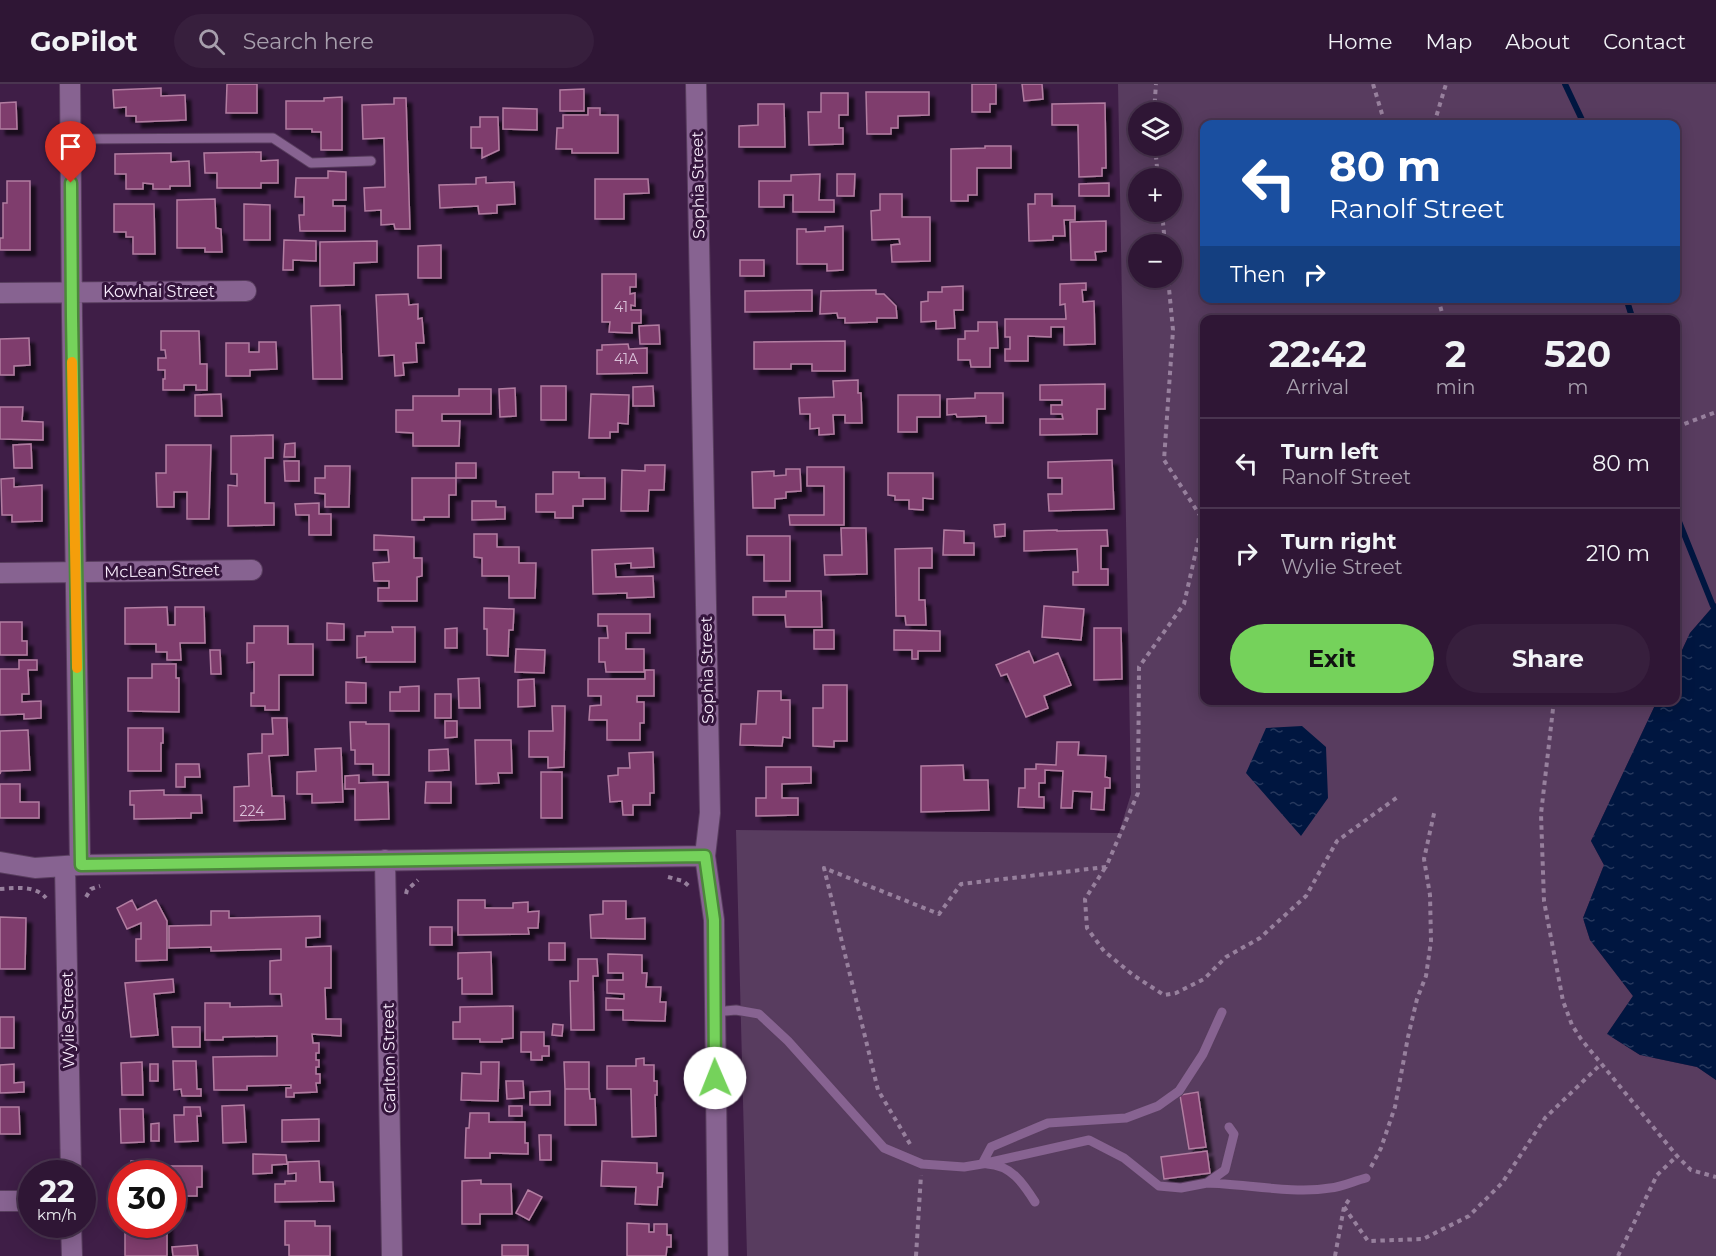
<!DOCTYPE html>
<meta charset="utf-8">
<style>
:root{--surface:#2f1635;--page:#371f3d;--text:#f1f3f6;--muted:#a79fad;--line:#4a3550;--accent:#75d25b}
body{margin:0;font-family:Montserrat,sans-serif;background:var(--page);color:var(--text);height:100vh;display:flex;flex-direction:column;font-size:22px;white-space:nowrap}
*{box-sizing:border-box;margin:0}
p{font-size:20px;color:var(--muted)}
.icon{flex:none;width:33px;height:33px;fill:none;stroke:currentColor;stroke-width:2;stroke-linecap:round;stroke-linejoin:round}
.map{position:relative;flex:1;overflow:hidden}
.side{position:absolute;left:1200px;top:231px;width:480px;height:390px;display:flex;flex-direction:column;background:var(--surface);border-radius:12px;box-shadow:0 3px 15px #0003,0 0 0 2px var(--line)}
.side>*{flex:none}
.hud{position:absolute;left:1200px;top:36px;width:480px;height:183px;border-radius:12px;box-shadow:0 3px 15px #0003,0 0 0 2px var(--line);background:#1a4fa0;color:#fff;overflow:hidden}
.controls{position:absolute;left:1128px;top:18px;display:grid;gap:12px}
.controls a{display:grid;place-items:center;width:54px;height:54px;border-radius:50%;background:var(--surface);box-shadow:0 3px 15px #0003,0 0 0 2px var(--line);font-size:30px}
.speed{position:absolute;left:18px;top:1076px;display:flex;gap:12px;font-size:30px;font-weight:700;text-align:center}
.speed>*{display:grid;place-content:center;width:78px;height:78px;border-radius:50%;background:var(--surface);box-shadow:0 3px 15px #0003,0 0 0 2px var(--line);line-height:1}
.speed small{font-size:15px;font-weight:400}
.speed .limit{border:9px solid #d22;background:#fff;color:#111}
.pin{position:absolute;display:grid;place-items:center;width:51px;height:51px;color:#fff;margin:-62px -26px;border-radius:50% 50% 50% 0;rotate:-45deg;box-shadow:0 0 6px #0007}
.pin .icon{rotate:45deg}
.me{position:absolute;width:66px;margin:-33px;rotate:359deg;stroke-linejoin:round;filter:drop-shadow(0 0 4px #0008)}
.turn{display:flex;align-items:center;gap:21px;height:126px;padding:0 30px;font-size:27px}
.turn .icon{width:78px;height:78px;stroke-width:2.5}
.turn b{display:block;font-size:42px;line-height:51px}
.then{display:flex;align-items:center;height:57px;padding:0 30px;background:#0003;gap:12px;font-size:22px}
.eta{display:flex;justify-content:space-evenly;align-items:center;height:102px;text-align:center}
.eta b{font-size:36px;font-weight:700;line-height:42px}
.cta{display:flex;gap:12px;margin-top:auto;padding:12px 30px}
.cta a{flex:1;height:69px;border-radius:36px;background:var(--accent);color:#111;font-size:24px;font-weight:700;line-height:69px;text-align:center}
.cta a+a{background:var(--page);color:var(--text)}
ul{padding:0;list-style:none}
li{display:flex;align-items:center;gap:18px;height:90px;padding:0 30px;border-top:2px solid var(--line)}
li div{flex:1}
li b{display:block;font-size:22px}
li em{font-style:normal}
header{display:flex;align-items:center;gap:36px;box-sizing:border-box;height:84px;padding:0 30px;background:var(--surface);border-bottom:2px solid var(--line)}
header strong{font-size:28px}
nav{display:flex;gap:33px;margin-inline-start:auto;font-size:21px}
.search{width:420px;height:54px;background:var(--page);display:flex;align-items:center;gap:15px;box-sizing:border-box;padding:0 21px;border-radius:33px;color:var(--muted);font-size:22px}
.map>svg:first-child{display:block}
</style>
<header>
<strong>GoPilot</strong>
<div class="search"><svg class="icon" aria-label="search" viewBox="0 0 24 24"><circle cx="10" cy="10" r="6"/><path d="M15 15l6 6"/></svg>Search here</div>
<nav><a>Home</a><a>Map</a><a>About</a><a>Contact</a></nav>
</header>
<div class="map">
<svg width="1716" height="1172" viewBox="0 0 1716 1172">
<defs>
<pattern id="water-ripples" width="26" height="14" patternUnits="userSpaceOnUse" patternTransform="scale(1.5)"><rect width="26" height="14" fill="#001640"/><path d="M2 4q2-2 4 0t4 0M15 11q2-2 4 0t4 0" fill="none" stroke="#26385d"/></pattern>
<filter id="shadow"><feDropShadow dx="5.5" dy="5.5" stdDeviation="1.5" flood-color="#0009"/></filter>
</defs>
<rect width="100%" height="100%" fill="#3f1e47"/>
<path fill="#583c5f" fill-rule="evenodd" d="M1118,0H1716V519L1690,549L1676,579V236H1204V616L1657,617L1591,757L1604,781L1583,834L1590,856L1633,912L1607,950L1640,971L1697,983L1716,996V1172H747L736,746L1119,749L1131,710ZM1138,28H1172V62H1138ZM1204,40H1676V214H1204ZM1138,94H1172V128H1138ZM1138,160H1172V194H1138Z"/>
<path fill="url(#water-ripples)" d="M1716,519V996L1697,983L1640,971L1607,950L1633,912L1590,856L1583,834L1604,781L1591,757L1657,617L1676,616V579L1690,549Z
M1302,642L1326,663L1328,714L1301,752L1246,689L1266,644Z"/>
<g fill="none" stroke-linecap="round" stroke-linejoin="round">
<path stroke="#001640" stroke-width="6" d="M1565,0L1584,40
M1626,214L1633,236
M1676,430L1713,522"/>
</g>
<path fill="#7f3e6d" stroke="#b27da1" stroke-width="1.5" filter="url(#shadow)" d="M227,0H257V29H226Z
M972,0H996V20H990V28H972Z
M1022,0H1042L1043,15L1024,17Z
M161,4V12L185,11L186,36L136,38V32H126V23L114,24L113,6Z
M584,5V27H560V6Z
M866,8H929V31L898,32V44H891V50H867Z
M821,9H848V31H839V44H843V60L809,61L808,28H821Z
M342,13V66H321V48H312V45H286V17H324V14Z
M394,14H406L410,145H395L394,140L381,141V126L365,127L364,104L385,103L384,54L363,55L362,21L394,20Z
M16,18L17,45H0V19Z
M1105,19L1106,84H1102V92L1079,93L1078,41H1052V20Z
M758,20H784L785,63H739V42L758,41Z
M503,24L537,25V46L503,45Z
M588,24H600V31H618V69H572V65H556L557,44H563V31H588Z
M480,33H498L499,66L482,74V64H471V43H480Z
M985,62H1011V84H977V111H968V117H951V65L985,64Z
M261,68V77L278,76V99H261V104H217V89H205L204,69Z
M171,69V78L189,77L190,102H170V105H153V100L143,99V105H126V90H115V70Z
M328,87L346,88V116H333V122H345V147H300L299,131H304V113H295L296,94H328Z
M820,90L819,116H834V128H793V111H784V123H759V97H791V91Z
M837,90H855L854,112H837Z
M486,93V99L514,98L515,120L497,121V129L479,130L478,122L440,124L439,101L476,100V94Z
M595,95H648L649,109L624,110V135H595Z
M7,97H30V166H0V154H3V119H7Z
M1109,99V112H1079V100Z
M880,110H902V133H930V177L892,178L891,161L900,160L899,155L872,156L871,127L880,126Z
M1035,110H1052V122H1075V136H1064L1065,152H1053V156L1029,157L1028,120H1035Z
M215,115L216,144L221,145L222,168H205V164H177V116Z
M114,120H154L155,170H133V153H126V148H114Z
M244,120L270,121V156H244Z
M1106,137V167L1095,168L1096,176H1071L1070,138Z
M843,142V186L827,187V180H797V145H806V148L825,147V143Z
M284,156L316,157V177L293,176V186H283Z
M377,157V178L354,179V201L320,202V158Z
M441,161V194H418V162Z
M740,176H764V192H740Z
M602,190H636V203H630V210L635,209V222L631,221V226H641V239H632V249L609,248L610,238H602Z
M1086,199V206H1082L1083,218L1094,217L1095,260L1064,261V243H1051V253L1028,252V277H1005V265H1010V253H1005V235H1066L1065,220L1060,221V200Z
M963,202V226H954L955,244L936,245V237L921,238V218L928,217V208H942V203Z
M812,206V227L745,228V207Z
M876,206V210H884L896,222L897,234H877V238L845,239V234H838L837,229L820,230L821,207Z
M408,210L409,221L418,220V235L422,234L424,259H416L417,278L403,279L404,291L395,292L394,271L379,272L376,211Z
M340,221L342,295H313L311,222Z
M978,238H997L998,264H990V283H971L970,276H958V255H965V247H978Z
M659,241L660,260H640L639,242Z
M161,247H199L200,280H207V306H196V301H184V306H163V295H165V286H158V274H166L165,266H161Z
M29,254L30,281L14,282V291H0V255Z
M845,257V287H812V280H791V285H754V258Z
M259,258H276L277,285L250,286V292H226V259H249V268H259Z
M628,260L629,265L647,264V289L597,290V266H602V261Z
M858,296V309H861L862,339H845V331H833L834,350L819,351V344L810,345V330H800L799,314L834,313L833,297Z
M1105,300V325H1097V350L1040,351V335H1063L1062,330H1051V321H1062V316H1040V301Z
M541,302H566V336H541Z
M653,302L654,322H633V303Z
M515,304L516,332L500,333L499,305Z
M459,305H491V330H442V337H460L459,362H413V349L396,348V326H413V312H459Z
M975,309H1003V339H986V332L957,333L956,330L947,331V315L975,314Z
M221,310L222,332H195V311Z
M591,310L629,311L628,340L618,339V348H610V354H589Z
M898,311H940V333H917V348H898Z
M0,323H23L22,337L43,338V356L0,355Z
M273,351V374H265V419H274V441L228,442V401L237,402V390H231V352Z
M295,359V373H284L285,360Z
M31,360L32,384H14L13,361Z
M166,361H211L209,435H187V408H174V423H157L156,389H166Z
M1112,376L1114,425L1049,427L1048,410H1062V394H1048V378Z
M284,377H299V397H285Z
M456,379H476V394H456Z
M645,381H665L664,406H649L648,427H621L622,386L645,387Z
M325,382H350L349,423H325V410L315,409V394H325Z
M807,383H844V441H790L789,431H824V402H807Z
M786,385H800L801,407L786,408V414L775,415V424H753L752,388L774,387V392L786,391Z
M553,388H579V394H605V415H583V422H573V434H555V428H536V410H553Z
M888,389H933V415L923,414V426L909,425V416H895V412L888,411Z
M14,394V403L42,401V437L12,438V431H2L1,395Z
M412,394H456V411H449V433H424V436H412Z
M472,417H496V423H505V435L472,436Z
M319,419V430H331V451H309V431H296L295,420Z
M1005,440V452L995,453L994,441Z
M841,444H866L867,490L825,491L824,471H842Z
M944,446L964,447V459H974V471H943Z
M1057,446V447L1107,446L1108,462H1101V485H1108V501H1073V488H1078L1077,465L1024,467V447Z
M474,450H497V463H519V479H536L535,514H509V492H482V474L474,473Z
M374,451L414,453V474H422V492L417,493V517H378V504H389V497H374L373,479L389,478L388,466H374Z
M747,452H790V497H764V471H747Z
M653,464L654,483L631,484V479L615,480L616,493L653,492L654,513L627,514V509L593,510L592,466Z
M932,464V484H919V516H925L926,541H906L905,532H896L895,465Z
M786,507H821L822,543H786L785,531H753V513H786Z
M1044,522L1084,525L1081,556L1042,553Z
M167,523L168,541H175V523H204L205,559H180L181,576H167V568H156V560H125V524Z
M484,524L514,525L513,546H509L508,572L487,571V545H484Z
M598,530H650V549H626V565H644V588H606L605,578H599V554H608L607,542H598Z
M0,538H22V557H27V571H0Z
M327,539L344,540V556H327Z
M254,542H288V560H313V591H279V626H265V622H251V609H254V578L247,579V559H254Z
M392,543H415V578H366V573L357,574V552H365V548H393Z
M457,544V564H445V545Z
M1094,544H1121L1122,595L1094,596Z
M814,546H834V565H814Z
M894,546L940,547V567H918V575H912V566H894Z
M516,565L545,566L544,589L515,588Z
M210,566H220L221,590H211Z
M1029,567L1034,579L1058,569L1071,601L1044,612L1048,624L1026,633L1007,590L1001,592L996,581Z
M19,576H37V586H28L29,610H22V618L41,617V634L24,635V630L0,631V585H19Z
M152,580H176V594H179V628L128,627V594H152Z
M645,586H654V612H637V618H644V639H640V656H607V636H589L590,622L601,621V612H588V595H645Z
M479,594L480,624H459L458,595Z
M534,595L535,622L518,623V596Z
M346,598L366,599V619H346Z
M823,601H847V657H834V663L813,662V624H823Z
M419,602V627H390V608H400V603Z
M758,607H781V616H790V654L783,653L782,662L740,661L741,640H756Z
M435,610H451V634H435Z
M552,622H565L564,683L548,684V673H529V647H553Z
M272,634H287L288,671L269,672L272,712H284L285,735L234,737V703L249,702L248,670L262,669V650H273Z
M445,637H457V653L445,654Z
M350,638H366V640H389V691H373V680H355V666H351Z
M128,644H163V659H161V687H128Z
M28,646L30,686L1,687L0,690V647Z
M475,656H511L512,689H498L499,699L476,700Z
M1057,658H1079L1078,671L1106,672L1105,693L1110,694V704H1105L1104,726L1091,725L1092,708L1073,707L1072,724H1061L1063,687L1045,686V699H1039V713H1044V724L1018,723L1019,704H1025V685H1036V680L1056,681Z
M341,664L343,718L312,719V710H297V688L316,687L315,665Z
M448,665L449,686L429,687V666Z
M653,668L654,709H650V721H633V731H623L622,717L610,718L608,692L618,691V684H630L629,669Z
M176,680H199L200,693H185V703H176Z
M963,681L964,696H988L989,726L921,728V682Z
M766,683H811V699L782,700V714H798V731L756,732V714H766Z
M541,688H562V734H541Z
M359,691V699L388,698L389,735L355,736V705H345V692Z
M426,698H451V719H425Z
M0,700H20V718H39V734H0Z
M164,706V711H201L202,729H191V734L134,735V721H130V707Z
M132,816L137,826L156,816L167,837V876L136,877V855H141V839L127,845L117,824Z
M458,816H485V824H513V819L528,818V828L539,827L538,844H528L529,850L458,851Z
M603,817H626V835L645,834V855L591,854L590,831L603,830Z
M211,827H229V834L320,832V853L306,854V863L331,862V904H325L326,935H341V952L312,950L313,959H319V969H316V976H319V983H316V990H320V999H316L317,1008L294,1009V1013H286V1004H291V1001L247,1002V1006H214L213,973L277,972V952L223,953V956H205V919H230V923L282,922L281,910H270V877L281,876V865L211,867V863L169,864V842L211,841Z
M0,833L26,834L25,885H0Z
M430,843H452V861H430Z
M549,859H565V876H549Z
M491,868L492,910H462V894L458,895V869Z
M608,870L642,871V889H647L646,903H661L660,918H666L665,937L623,936V926H606V914L624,915V910L607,909V896H623V889H608Z
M578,875H597L598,892H593L594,946H571L570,897H578Z
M173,895L174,908L154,910L158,951L131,953L125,899Z
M513,922V954L502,955V958H480V955H453V938H460V923Z
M0,933H14V964H0Z
M553,940L563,941L562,952L552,951Z
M172,943H200V963H173Z
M521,948H544V962H549V972H542V976H531V968H521Z
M644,974V981H654V997H657V1011H655L656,1052L632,1053L631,1005H607V982H636V975Z
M173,977H196L197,1005H201V1012H182L181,1005L174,1006Z
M142,978L143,1011H122L121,979Z
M481,978H499L498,1017L461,1016L462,989L481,990Z
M564,978H589V1005H565Z
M14,980V999L24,998V1008L0,1009V981Z
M150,980H158V997H150Z
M506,997H523L524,1014L507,1015Z
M565,1005H589L590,1015H595L596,1041H565Z
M550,1007V1021H530V1008Z
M1198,1008L1206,1063L1189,1065L1180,1011Z
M244,1021L246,1058L223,1059L222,1022Z
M509,1022H522V1032H509Z
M0,1023H19L20,1050H0Z
M184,1023H200L201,1032H197L198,1057L175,1058L174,1031H184Z
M120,1025H143L144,1058L121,1059Z
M470,1029H489V1038H525V1059H528V1070L490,1069V1074H465L466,1044H469Z
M319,1035V1057L282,1058V1036Z
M159,1039V1057H151V1040Z
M539,1051H551V1076H540Z
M1207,1067L1210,1089L1164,1095L1161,1073Z
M253,1070L286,1071L287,1080L272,1081V1089L253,1090Z
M131,1077H159V1082H202V1103H197V1112H186V1121H172V1089H130Z
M319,1077L320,1098H333L334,1117L275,1118V1100H285V1097H296V1089L288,1090V1078Z
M602,1077L657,1079V1089H663L662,1103H658L657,1121L635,1120L636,1103L601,1102Z
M481,1096V1100H511L512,1130H480V1140H462V1097Z
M528,1106L542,1113L529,1136L516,1129Z
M285,1137H315V1142H330V1172H289V1161H285Z
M627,1139L649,1140V1148H654V1140H667V1151H671V1163H667L666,1172H627Z
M125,1140H167V1172H125Z
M197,1161L198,1172H173L172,1163Z
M502,1161H528V1172H502Z"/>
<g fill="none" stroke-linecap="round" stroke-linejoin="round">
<defs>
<path id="service" d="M71,55L273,54L311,79L371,77
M714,928L736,926L759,930L788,957L884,1064L922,1080L964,1083L982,1080L991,1063L1048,1039L1126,1034L1158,1022L1179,1007L1203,970L1222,928
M982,1080L1089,1056L1124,1074L1159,1102L1181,1104L1207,1099L1225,1086L1234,1050L1229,1043
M987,1080C1011,1081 1023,1099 1035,1118
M1207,1099C1245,1100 1294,1110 1330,1104C1342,1103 1354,1097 1366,1094"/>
<path id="minor" d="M70,0L72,233L80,781
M696,0L710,729L705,772L714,836L718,1172
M0,209L246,207
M0,489L252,486
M385,776L392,1172
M0,778L35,784L80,781L705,772
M65,783L71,1089
M0,1117H32
M71,1140L72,1172"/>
</defs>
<use href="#service" stroke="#583d5e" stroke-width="11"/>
<use href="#minor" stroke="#583d5e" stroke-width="22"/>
<path stroke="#97809d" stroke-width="4" stroke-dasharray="4.5 4.5" stroke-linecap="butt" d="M1373,0L1385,40
M1154,28L1156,0
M1434,40L1446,0
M1155,62L1158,94
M1162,128L1165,160
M1438,214L1444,236
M1676,343L1716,328
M1554,616L1541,730L1544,817L1563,917L1572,941L1581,955L1677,1072L1691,1086L1716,1093
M1105,784L1085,815L1087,844L1104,867L1133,891L1164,911L1176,909L1204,895L1226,873L1260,854L1306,812L1337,757L1399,712
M668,793L683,797L690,803
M0,805C16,804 35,801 46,814
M406,810L407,806L418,796
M86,813L91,805L100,802
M910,1060L878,1006L824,784L939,830L961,800L1106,783L1138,709L1139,583L1184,520L1203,436L1164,376L1173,246L1168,194
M1371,1083L1381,1064L1395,1023L1408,953L1417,915L1426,892L1431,857L1430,811L1424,775L1435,725
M1344,1123L1368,1157L1423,1155L1469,1132L1502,1099L1545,1034L1601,980
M916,1172L921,1091
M1335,1172L1344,1123L1350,1114
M1618,1172L1657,1091L1677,1072"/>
<use href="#service" stroke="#876391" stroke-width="9"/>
<use href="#minor" stroke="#876391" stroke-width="20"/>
</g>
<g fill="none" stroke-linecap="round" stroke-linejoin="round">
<defs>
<path id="route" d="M71,99L72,233L81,781L705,772L714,836L715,994"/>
</defs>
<use href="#route" stroke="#4c883b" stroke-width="15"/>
<use href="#route" stroke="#75d25b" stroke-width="10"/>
<path stroke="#f59e0b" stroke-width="10" d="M72,278L77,584"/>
</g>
<g text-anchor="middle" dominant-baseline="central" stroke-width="6" stroke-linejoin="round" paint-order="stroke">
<g font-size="14" fill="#dbc2da">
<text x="621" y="223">41</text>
<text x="626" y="275">41A</text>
<text x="252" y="727">224</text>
</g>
<g font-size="16" fill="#faeefe" stroke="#34143c">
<text transform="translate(698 101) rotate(-91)">Sophia Street</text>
<text x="159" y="207">Kowhai Street</text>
<text transform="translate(162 487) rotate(-1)">McLean Street</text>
<text transform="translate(707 586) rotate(-91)">Sophia Street</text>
<text transform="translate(68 936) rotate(-91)">Wylie Street</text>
<text transform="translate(389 974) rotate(-91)">Carlton Street</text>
</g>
</g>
</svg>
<div class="controls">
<a><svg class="icon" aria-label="layers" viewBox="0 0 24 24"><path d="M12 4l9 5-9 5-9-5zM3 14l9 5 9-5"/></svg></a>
<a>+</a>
<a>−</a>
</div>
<div class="speed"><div>22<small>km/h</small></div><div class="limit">30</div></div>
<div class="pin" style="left:71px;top:99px;background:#d93025"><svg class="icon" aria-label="arrive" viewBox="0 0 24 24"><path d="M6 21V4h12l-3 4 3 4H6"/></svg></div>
<svg class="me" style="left:715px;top:994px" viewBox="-20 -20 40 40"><circle r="19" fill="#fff"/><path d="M0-13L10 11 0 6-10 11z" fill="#75d25b"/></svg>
<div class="hud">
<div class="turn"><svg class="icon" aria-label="left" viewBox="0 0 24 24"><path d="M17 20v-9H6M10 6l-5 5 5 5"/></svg><div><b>80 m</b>Ranolf Street</div></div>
<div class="then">Then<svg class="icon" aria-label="right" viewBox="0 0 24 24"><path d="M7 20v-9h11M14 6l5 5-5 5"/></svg></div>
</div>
<section class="side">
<div class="eta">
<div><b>22:42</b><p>Arrival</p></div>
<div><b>2</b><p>min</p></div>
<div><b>520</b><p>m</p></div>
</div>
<ul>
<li><svg class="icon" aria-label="left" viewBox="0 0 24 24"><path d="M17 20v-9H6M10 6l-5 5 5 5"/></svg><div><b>Turn left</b><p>Ranolf Street</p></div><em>80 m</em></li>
<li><svg class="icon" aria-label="right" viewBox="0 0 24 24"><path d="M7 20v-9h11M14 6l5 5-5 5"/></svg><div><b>Turn right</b><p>Wylie Street</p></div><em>210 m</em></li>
</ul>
<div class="cta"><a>Exit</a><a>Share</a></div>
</section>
</div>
